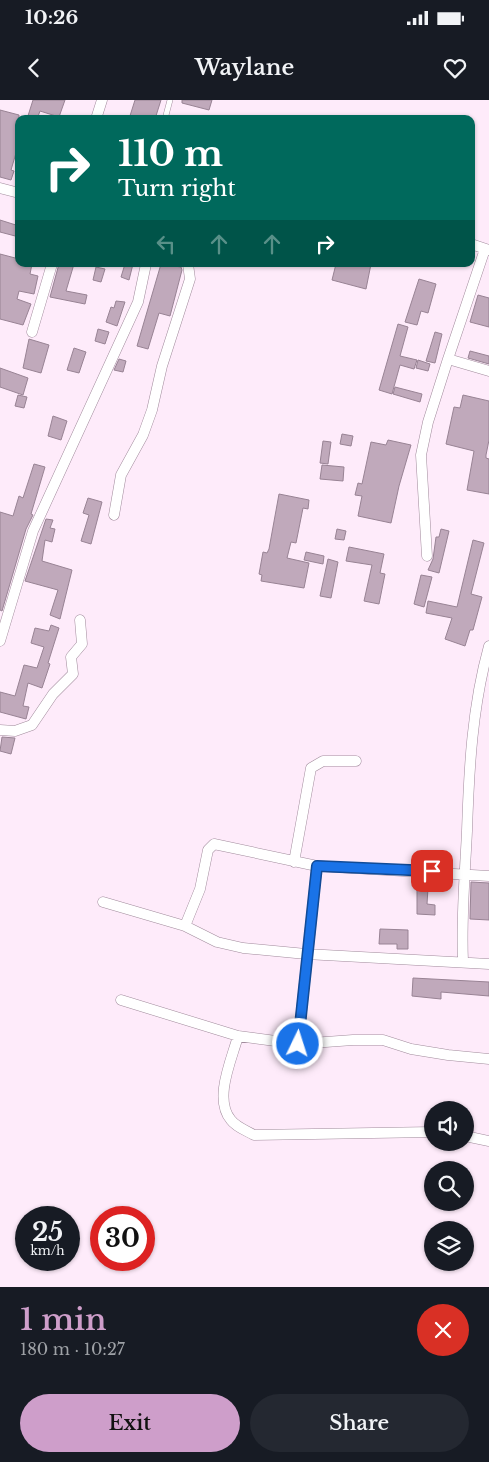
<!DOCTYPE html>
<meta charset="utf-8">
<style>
:root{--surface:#171b24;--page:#242831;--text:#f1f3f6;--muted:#9ea1a6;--accent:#ce9eca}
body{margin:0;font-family:"Libre Baskerville",serif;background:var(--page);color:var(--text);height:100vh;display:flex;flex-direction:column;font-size:19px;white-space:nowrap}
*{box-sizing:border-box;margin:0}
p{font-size:16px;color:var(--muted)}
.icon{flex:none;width:28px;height:28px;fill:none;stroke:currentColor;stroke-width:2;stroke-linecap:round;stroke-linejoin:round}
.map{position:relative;height:1187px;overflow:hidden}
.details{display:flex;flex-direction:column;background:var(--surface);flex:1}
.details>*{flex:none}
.hud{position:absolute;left:15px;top:15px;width:460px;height:152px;border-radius:10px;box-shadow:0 1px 4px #0004;background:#00695c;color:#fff;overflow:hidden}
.tools{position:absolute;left:424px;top:1001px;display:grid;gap:10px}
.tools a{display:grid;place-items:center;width:50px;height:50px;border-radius:50%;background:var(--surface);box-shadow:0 1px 4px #0004;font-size:25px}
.speed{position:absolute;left:15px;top:1106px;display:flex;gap:10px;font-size:25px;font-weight:700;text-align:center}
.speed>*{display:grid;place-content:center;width:65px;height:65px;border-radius:50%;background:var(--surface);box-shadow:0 1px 4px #0004;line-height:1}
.speed small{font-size:12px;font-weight:400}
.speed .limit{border:8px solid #d22;background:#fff;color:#111}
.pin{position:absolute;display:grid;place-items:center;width:42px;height:42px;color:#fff;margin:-21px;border-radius:10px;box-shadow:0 2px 8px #0006}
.me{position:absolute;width:55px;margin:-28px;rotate:4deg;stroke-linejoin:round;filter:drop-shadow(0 0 4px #0008)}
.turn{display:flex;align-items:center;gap:18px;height:105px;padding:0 20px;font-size:22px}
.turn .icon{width:65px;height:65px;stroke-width:2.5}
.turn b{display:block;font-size:35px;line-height:42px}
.lanes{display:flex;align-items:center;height:48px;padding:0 20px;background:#0003;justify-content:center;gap:25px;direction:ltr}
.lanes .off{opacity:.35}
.round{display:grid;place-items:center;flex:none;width:52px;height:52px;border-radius:26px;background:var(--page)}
.head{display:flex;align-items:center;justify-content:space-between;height:85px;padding:0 20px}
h1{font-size:30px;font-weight:600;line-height:38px;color:var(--accent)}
.action{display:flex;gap:10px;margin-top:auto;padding:10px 20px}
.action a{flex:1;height:58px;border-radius:30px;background:var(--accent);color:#111;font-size:20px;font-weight:600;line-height:58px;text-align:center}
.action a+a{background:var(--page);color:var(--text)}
.status{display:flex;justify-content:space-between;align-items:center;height:35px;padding:0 25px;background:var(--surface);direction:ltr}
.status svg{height:14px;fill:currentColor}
header{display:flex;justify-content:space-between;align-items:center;height:65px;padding:0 20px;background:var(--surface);font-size:22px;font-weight:600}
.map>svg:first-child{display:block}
</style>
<div class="status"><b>10:26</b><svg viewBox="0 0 49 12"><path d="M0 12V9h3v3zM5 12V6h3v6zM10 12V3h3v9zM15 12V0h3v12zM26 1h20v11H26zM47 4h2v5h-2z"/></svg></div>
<header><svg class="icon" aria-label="back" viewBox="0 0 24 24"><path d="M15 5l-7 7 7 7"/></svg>Waylane<svg class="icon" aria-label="heart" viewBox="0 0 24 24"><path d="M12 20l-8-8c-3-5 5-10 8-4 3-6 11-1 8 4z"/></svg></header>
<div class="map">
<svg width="489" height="1187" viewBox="0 0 489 1187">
<rect width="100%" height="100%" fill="#feebfa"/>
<path fill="#c0a9bb" stroke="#988394" d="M33,0H65L59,17L40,11L37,19H27Z
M135,0H161L155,19H129Z
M182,0H212L209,10L182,3Z
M0,10L19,15V43L11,70L14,71L11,80L0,77Z
M0,120L19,126V137L0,132Z
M0,154L19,159V164H32L30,174L38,176L34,194L19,191L17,199L31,204L23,225L0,219Z
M59,164H74L66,191L87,195L85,204L50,197Z
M125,164H133L129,180L121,177Z
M161,164L181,167L182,170L170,216L159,213L148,249L137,246Z
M336,164H371L366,189L332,180Z
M96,167L105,169L101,182L93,180Z
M419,179L436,184L428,213L421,211L417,225L405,222Z
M478,195L489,198V227L470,222Z
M116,201L125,202L117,226L106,222L111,207L114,208Z
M398,224L408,227L400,256L417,260L414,269L400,265L392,294L379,290Z
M98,229L109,232L105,244L95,241Z
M435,232L442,234L435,263L426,261Z
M29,239L49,245L41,273L23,268Z
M74,248L86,252L79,273L67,270Z
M470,251L489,256V264L468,258Z
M119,259L126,261L123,272L114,270Z
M418,260L430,264L428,271L416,268Z
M0,268L28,278L23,295L0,287Z
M395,287L422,294L420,302L393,294Z
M18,295L27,297L24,308L15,306Z
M463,295L489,301V340L486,355V358L489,359V394L467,390L474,351L446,344L454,307L460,308Z
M53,316L67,321L61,340L48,336Z
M342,334L353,336L351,346L340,344Z
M388,340L411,345L399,386L391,423L358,416L362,396L355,395L358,383L362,384L371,342L386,345Z
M323,341L331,342L328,364L320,363Z
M34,364L45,367L31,414L33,415L26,429L2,511L0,510V412L13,416L19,396L23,398Z
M322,365L344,367L343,381L320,379Z
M279,394L309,400L308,409L303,408L296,443L291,442L287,458L309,463L304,488L261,481L262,475L259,474L263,452L267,453L269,449Z
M88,398L102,402L91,444L81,441L89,415L83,413Z
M46,419L53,420L50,428L55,429L52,442L45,440L42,461L72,470L60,519L50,515L58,490L25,481Z
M337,429L346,431L344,440L335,439Z
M441,429L449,431L439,473L428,470L433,459L436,437H439Z
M473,440L484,443L471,494L482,497L473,530H470L465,546L445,539L452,518L426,513L428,501L457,507Z
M349,447L384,454L380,473L385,474L379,504L364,501L372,465L346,461Z
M306,452L324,456L323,464L304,460Z
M328,459L338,462L331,498L320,496Z
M421,475L432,477L424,507L414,504Z
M51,525L59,528L48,563L50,564L42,588L28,583L23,606L29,607L26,619L0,612V592L15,596L24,565L37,568L44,547L31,543L35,528L49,531Z
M2,637L15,638L11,654L0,651Z
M471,782L489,783V820L470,819Z
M417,787L428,788L427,804L435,805V815L417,814Z
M380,829L408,830V849H397V844H379Z
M413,878L489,882V896L441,892V899L412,896Z"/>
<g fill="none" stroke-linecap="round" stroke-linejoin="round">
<defs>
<path id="service" d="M165,19L170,0"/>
<path id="minor" d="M96,19L102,0
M0,88L19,93
M471,144L489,150
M485,149L448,259L489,271
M32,232L52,164
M114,415L121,375L143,335L152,310L162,266L190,179L188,164
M427,456L421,355L428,322L448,259
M0,541L33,431L138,202L146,164
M0,630L15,631L32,625L53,594L73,574L71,557L82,544L80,520
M294,762L311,668L323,661H356
M103,802L185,826L217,842L243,848L306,854L489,864
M185,826L200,789L208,750L214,744L317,766L489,776
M463,861C461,817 465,774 467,731C469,669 472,607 489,546
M121,900L238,936L298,944L353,940H383L411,949L448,955L489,959
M238,936C232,959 213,999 231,1020C236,1027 247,1031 254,1035L432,1032
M298,944L317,766
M465,1036L489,1041"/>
</defs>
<use href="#service" stroke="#a18b9c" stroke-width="6"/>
<use href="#minor" stroke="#a18b9c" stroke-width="11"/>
<use href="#service" stroke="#fff" stroke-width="5"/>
<use href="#minor" stroke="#fff" stroke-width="10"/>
</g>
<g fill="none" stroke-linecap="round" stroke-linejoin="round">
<defs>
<path id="route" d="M298,944L317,766L432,771"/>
</defs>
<use href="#route" stroke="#114b97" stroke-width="12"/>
<use href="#route" stroke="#1a73e8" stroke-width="9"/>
</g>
</svg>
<div class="tools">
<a><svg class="icon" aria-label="sound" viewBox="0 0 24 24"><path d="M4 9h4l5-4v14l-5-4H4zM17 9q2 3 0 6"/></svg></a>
<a><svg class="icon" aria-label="search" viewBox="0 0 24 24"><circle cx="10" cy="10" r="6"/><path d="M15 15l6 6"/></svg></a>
<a><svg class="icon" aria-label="layers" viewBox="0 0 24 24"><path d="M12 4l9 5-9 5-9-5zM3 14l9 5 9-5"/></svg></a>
</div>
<div class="speed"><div>25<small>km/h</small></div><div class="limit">30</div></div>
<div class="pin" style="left:432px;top:771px;background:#d93025"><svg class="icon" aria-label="arrive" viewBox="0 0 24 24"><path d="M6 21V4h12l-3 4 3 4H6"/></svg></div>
<svg class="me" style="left:298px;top:944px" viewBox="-20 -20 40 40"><circle r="17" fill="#1a73e8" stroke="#fff" stroke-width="3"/><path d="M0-11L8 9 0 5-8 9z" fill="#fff"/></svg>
<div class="hud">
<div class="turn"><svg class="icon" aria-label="right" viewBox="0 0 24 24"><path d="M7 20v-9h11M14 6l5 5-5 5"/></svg><div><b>110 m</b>Turn right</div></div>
<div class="lanes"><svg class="icon off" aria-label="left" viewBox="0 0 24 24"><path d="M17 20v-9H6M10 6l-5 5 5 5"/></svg><svg class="icon off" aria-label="ahead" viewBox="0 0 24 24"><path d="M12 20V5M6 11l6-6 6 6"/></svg><svg class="icon off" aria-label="ahead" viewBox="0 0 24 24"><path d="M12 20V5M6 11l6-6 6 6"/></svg><svg class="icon" aria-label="right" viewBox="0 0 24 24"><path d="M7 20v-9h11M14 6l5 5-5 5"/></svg></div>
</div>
</div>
<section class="details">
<div class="head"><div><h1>1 min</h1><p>180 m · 10:27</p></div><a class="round" style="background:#d93025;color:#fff"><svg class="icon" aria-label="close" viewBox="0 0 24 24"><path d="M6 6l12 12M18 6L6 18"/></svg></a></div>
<div class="action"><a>Exit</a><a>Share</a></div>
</section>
